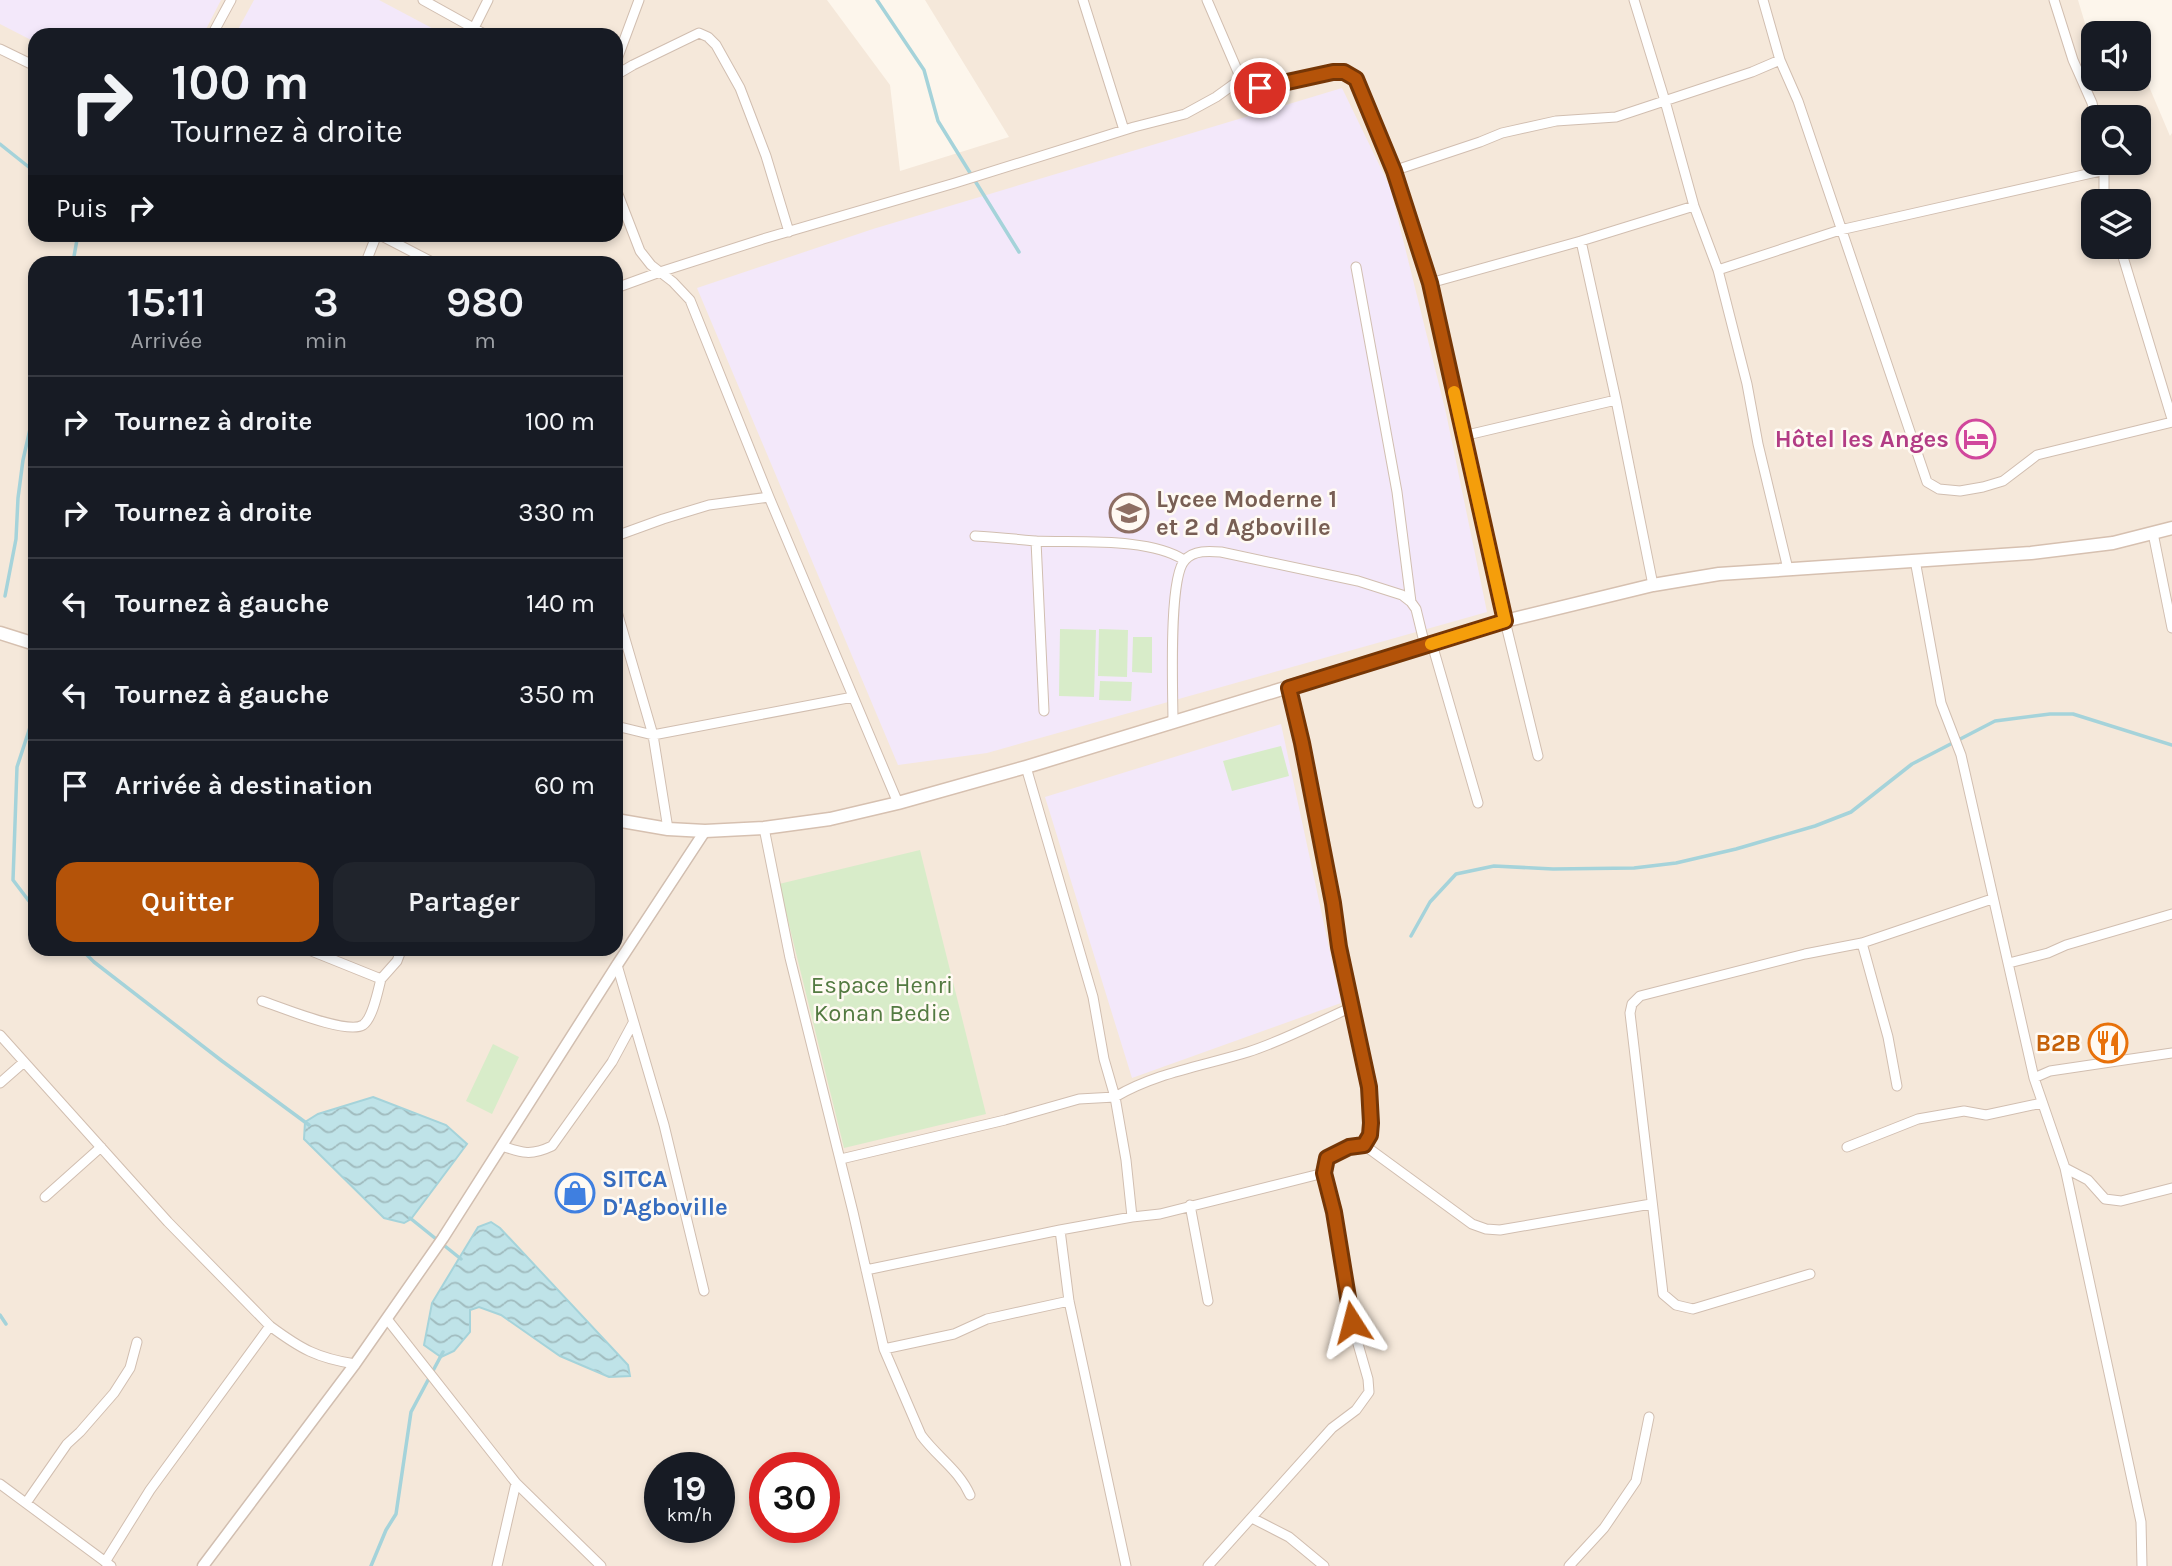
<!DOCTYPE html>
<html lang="fr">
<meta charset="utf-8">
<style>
:root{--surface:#171b24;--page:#20242c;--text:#f1f3f6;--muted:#9ea1a6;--line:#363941;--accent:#b45309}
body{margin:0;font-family:Karla,sans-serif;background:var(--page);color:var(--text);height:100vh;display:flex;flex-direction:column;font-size:26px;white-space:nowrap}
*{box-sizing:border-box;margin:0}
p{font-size:23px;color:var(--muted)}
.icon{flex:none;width:38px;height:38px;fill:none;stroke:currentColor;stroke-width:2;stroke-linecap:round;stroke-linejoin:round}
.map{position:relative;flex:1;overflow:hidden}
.side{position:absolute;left:28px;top:256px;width:595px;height:700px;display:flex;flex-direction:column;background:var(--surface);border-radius:21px;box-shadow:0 4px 10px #0003}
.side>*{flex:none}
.guide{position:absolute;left:28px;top:28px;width:595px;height:214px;border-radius:21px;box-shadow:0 4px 10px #0003;background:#171b24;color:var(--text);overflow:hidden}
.fabs{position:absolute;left:2081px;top:21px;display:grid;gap:14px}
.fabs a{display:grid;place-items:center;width:70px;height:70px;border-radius:14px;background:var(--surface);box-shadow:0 4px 10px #0003;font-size:35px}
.speed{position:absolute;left:644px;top:1452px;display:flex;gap:14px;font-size:35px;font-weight:700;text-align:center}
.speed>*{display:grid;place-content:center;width:91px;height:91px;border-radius:50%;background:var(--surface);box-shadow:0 4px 10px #0003;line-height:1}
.speed small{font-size:18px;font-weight:400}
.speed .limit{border:10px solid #d22;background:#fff;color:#111}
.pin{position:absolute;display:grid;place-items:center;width:60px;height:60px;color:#fff;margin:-30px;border:4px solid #fff;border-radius:50%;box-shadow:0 2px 7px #0007}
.me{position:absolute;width:77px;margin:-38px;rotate:351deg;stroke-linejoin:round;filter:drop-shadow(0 0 5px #0008)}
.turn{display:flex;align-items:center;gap:24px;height:147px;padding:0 28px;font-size:32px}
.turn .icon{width:91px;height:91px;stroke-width:2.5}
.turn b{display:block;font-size:49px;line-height:60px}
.then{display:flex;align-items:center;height:66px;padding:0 28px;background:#0003;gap:14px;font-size:26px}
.eta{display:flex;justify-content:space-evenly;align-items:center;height:119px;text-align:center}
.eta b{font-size:42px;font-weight:600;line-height:49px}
.button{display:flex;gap:14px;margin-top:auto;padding:14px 28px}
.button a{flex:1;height:80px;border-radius:21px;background:var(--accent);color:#fff;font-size:28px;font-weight:600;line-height:80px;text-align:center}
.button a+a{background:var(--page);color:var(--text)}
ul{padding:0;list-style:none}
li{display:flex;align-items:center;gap:21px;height:91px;padding:0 28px;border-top:2px solid var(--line)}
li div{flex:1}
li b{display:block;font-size:26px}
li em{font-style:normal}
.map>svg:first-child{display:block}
</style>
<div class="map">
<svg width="2172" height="1566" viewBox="0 0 2172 1566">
<defs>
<pattern id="water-waves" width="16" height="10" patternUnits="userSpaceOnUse" patternTransform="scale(1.75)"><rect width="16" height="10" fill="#bfe3e8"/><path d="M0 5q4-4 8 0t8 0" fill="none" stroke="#a0bbbe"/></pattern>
</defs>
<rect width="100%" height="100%" fill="#fdf6ec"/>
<path fill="#f5e8da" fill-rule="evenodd" d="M0,0H827L890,85L900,171L1009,137L925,0H2078L2093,50V79H2138L2139,63L2170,136L2172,133V1566H0ZM35,35H616V234H35ZM2093,117H2138V163H2093ZM2093,201H2138V247H2093ZM35,262H616V948H35ZM660,1468H719V1528H660ZM765,1468H824V1528H765Z"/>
<path fill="#f3e8fa" d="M0,0H221L203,35H35V42L0,24Z
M254,0H379L445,35H235Z
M1342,88L1390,187L1446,413L1487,612L987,753L898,765L697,288L873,229Z
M1281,724L1341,1003L1132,1078L1045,797Z"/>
<path fill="#d8ecc9" d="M1060,629L1096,630L1094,697L1059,696Z
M1099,629L1128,630L1127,677L1098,676Z
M1133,637H1152V673L1132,672Z
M1100,681L1132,682L1131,701L1099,700Z
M1281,746L1289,776L1232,791L1223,761Z
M920,850L986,1114L844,1148L779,884Z
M493,1044L519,1057L492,1114L466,1101Z"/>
<path fill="url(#water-waves)" stroke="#a5d3da" stroke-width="2" d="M373,1097L446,1125L467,1144L411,1219L404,1223L384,1218L304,1139L305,1122L318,1114Z
M491,1222L500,1228L628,1365L630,1376L609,1377L560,1356L501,1315L479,1307L470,1310V1332L454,1351L441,1357L424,1345L432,1303L478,1227Z"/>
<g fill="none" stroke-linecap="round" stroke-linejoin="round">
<path stroke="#a5d3da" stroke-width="3.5" d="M877,0L924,70L938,121L1019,252
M0,144L35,172
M73,262L78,234
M5,596L16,539L18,498L23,460L35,407
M35,712L17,767L13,880L35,909
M1411,936L1430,902L1456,874L1494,866L1553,869L1634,868L1676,863L1736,849L1815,826L1851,812L1912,764L1995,721L2050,714H2073L2172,745
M80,948L94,962L222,1061L309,1125
M410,1218L461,1259
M0,1315L6,1324
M371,1566L386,1530L396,1514L411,1412L443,1352"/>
<defs>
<path id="minor" d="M423,0L486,35
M1083,0L1124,130
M1207,0L1241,79L1260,88L1333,72H1344L1356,79L1393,171L1430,283L1505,621L1538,756
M1634,0L1665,101L1694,206L1718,270L1747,384L1758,444L1788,569
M2054,0L2073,60L2092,103L2095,117
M474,28L488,0
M212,35L231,0
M0,49L35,66
M1780,60L1798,101L1927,482L1939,489L1960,491L1983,487L2003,481L2037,455L2172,422
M616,62L639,0
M616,75L633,65L699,33L708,37L716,45L740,88L766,156L789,232
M2104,163V190L2106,201
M1393,171L1480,142L1502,133L1556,121L1616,117L1752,72L1780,60L1763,0
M616,189L640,251L651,265L673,282L690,300L769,497L898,803
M378,234L432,262
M1581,241L1694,206
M2120,247L2172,419
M366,262L377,234
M1356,267L1397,492L1411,602
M1718,270L1840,230L2105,170
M1430,283L1581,241L1616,400L1653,585
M616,288L660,272L763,239L955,183L1134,127L1185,114L1216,97L1241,79
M1463,436L1616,400
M2153,533L2172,628
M616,536L663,519L709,505L769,497
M975,536C995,537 1015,539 1035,541C1077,543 1149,537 1184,560
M1036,541L1044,711
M1915,560L1941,703L1961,755L2034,1078L2065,1168L2088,1180L2105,1199L2121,1201L2172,1188
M616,608L653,735L668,829
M1432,644L1478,803
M1173,722C1173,694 1168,577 1185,560C1194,550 1209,551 1221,552L1358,581L1402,595L1411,602L1416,609L1425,646
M616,726L653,735L853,697
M764,828L790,958L853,1212L884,1349L921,1435C937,1457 959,1470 970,1495
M1862,943L1888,1037L1897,1086
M304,948L381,979L397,961L402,948
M2009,963L2048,953L2066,945L2172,914
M617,965L664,1125L704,1291
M262,1001C281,1007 347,1035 363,1025C373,1018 378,990 381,979
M0,1035L168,1222L270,1326C301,1349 317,1358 355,1364
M2034,1078L2050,1071L2172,1053
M0,1083L24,1062
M1364,1145L1472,1224L1486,1229L1500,1230L1651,1204
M502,1146C522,1153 531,1156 552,1146L612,1062L633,1023
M1847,1147L1918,1119L1964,1111L1986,1115L2042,1103
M841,1159L1005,1120L1079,1099L1115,1097L1104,1059L1093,997L1026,767
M2065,1168L2141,1522L2142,1566
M45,1197L101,1147
M1190,1205L1208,1301
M1132,1217L1126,1160L1115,1097C1155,1073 1203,1066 1248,1052C1283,1041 1318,1022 1352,1007
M1060,1230L1069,1301L1126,1566
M866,1270L1060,1230L1132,1217L1160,1214L1324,1173
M1810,1274L1693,1309L1676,1305L1663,1294L1630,1013L1632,1004L1640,996L1805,954L1862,943L1992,899
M387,1319L516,1483L601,1566
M884,1349L954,1334L987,1319L1069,1301
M0,1484L111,1566
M26,1503L67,1444L80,1432L114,1393L130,1368L137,1342
M1252,1518L1289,1537L1324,1566
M105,1562L150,1490L270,1326
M497,1566L516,1483
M1208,1566L1332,1428L1356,1410L1369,1392L1368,1379L1352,1323L1334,1212L1324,1173L1327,1159L1349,1147L1364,1145L1370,1135L1372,1123L1369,1087L1339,947L1333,903L1302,743L1289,688
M1569,1566L1604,1528L1636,1481L1649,1417"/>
<path id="tertiary" d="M203,1566L355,1364L443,1238L617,965L705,831"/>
<path id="secondary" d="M0,633L35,644
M616,820L668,829L705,831L764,828L830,819L898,803L1026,767L1505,621L1653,585L1719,574L2031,553L2113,543L2172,528"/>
</defs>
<use href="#minor" stroke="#d1beb0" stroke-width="11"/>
<use href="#tertiary" stroke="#d1beb0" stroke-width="13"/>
<use href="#secondary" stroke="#d6c0b0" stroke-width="15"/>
<use href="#minor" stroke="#fff" stroke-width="9"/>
<use href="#tertiary" stroke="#fff" stroke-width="10"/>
<use href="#secondary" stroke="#fff" stroke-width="12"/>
</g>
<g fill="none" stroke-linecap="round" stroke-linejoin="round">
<defs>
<path id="route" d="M1260,88L1333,72H1344L1356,79L1394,171L1430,283L1505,621L1289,688L1302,743L1333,903L1339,947L1369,1087L1371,1123L1370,1135L1364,1145L1349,1147L1327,1158L1324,1173L1334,1212L1352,1322"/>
</defs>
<use href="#route" stroke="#753606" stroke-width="18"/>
<use href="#route" stroke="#b45309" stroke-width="12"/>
<path stroke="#f59e0b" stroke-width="12" d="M1431,644L1505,621L1454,392"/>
</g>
<defs>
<symbol id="hotel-ring" viewBox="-11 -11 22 22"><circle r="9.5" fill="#fffaf3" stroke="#d1479c" stroke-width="1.5"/><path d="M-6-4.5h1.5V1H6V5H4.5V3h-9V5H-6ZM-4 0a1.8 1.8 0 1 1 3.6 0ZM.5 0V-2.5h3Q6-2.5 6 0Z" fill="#d1479c"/></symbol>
<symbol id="school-ring" viewBox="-11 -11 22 22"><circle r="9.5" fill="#fffaf3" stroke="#8d6e63" stroke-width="1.5"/><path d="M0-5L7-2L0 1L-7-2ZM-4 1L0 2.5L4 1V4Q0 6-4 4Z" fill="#8d6e63"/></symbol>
<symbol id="restaurant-ring" viewBox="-11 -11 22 22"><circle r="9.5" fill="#fffaf3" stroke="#e8710a" stroke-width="1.5"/><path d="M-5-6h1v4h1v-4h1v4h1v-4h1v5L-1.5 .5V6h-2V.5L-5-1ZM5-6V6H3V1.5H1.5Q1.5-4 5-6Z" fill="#e8710a"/></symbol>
<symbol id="shop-ring" viewBox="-11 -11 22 22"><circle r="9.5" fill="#fffaf3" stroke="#3f7fe0" stroke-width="1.5"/><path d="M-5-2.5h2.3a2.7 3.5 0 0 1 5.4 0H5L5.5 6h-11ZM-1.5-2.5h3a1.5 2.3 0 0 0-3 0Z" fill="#3f7fe0"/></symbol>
</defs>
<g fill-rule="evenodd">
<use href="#hotel-ring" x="1954" y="417" width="44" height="44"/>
<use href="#school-ring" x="1107" y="491" width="44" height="44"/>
<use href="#restaurant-ring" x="2086" y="1021" width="44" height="44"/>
<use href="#shop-ring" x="553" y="1171" width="44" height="44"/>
</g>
<g text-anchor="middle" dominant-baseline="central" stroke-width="5" stroke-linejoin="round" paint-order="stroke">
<g font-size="24" font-weight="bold" fill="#b23c85" stroke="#fffaf3" text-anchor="end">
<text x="1949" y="439">Hôtel les Anges</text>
</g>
<g font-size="24" font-weight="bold" fill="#785e54" stroke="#fffaf3" text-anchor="start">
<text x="1156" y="499">Lycee Moderne 1<tspan x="1156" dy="28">et 2 d Agboville</tspan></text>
</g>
<g font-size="24" fill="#537a41" stroke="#fffaf3">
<text x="882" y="985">Espace Henri<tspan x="882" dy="28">Konan Bedie</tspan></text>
</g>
<g font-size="24" font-weight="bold" fill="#c56008" stroke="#fffaf3" text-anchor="end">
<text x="2081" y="1043">B2B</text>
</g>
<g font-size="24" font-weight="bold" fill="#366cbe" stroke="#fffaf3" text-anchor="start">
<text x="602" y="1179">SITCA<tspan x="602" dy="28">D'Agboville</tspan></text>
</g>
</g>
</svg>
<div class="fabs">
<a><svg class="icon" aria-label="sound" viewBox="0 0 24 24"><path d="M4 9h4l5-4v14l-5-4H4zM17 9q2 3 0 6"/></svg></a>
<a><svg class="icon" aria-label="search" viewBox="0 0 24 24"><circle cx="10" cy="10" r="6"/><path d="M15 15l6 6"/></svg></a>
<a><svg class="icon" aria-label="layers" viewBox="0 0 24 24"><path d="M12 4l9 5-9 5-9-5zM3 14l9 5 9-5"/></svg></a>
</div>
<div class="speed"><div>19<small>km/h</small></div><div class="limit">30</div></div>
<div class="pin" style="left:1260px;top:88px;background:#d93025"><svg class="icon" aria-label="arrive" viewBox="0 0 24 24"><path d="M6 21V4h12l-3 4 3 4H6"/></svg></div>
<svg class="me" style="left:1352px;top:1322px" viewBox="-20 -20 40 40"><path d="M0-17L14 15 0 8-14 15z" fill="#b45309" stroke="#fff" stroke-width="4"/></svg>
<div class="guide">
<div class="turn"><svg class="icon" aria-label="right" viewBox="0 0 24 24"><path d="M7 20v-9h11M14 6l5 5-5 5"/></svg><div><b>100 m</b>Tournez à droite</div></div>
<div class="then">Puis<svg class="icon" aria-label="right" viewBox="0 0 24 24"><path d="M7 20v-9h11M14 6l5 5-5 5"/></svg></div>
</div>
<section class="side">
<div class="eta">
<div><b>15:11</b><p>Arrivée</p></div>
<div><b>3</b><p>min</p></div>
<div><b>980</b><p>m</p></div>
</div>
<ul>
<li><svg class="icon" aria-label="right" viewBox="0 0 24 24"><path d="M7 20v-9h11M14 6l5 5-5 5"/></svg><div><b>Tournez à droite</b></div><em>100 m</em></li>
<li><svg class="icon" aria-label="right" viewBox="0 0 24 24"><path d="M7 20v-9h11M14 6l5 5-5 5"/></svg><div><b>Tournez à droite</b></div><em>330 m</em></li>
<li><svg class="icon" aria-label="left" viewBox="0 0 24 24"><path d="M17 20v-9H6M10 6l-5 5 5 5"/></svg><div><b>Tournez à gauche</b></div><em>140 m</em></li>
<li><svg class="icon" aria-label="left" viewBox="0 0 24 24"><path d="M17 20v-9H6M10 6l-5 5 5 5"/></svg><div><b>Tournez à gauche</b></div><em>350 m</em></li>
<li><svg class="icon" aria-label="arrive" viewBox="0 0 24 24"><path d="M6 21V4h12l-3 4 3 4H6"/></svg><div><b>Arrivée à destination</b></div><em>60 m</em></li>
</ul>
<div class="button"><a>Quitter</a><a>Partager</a></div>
</section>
</div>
